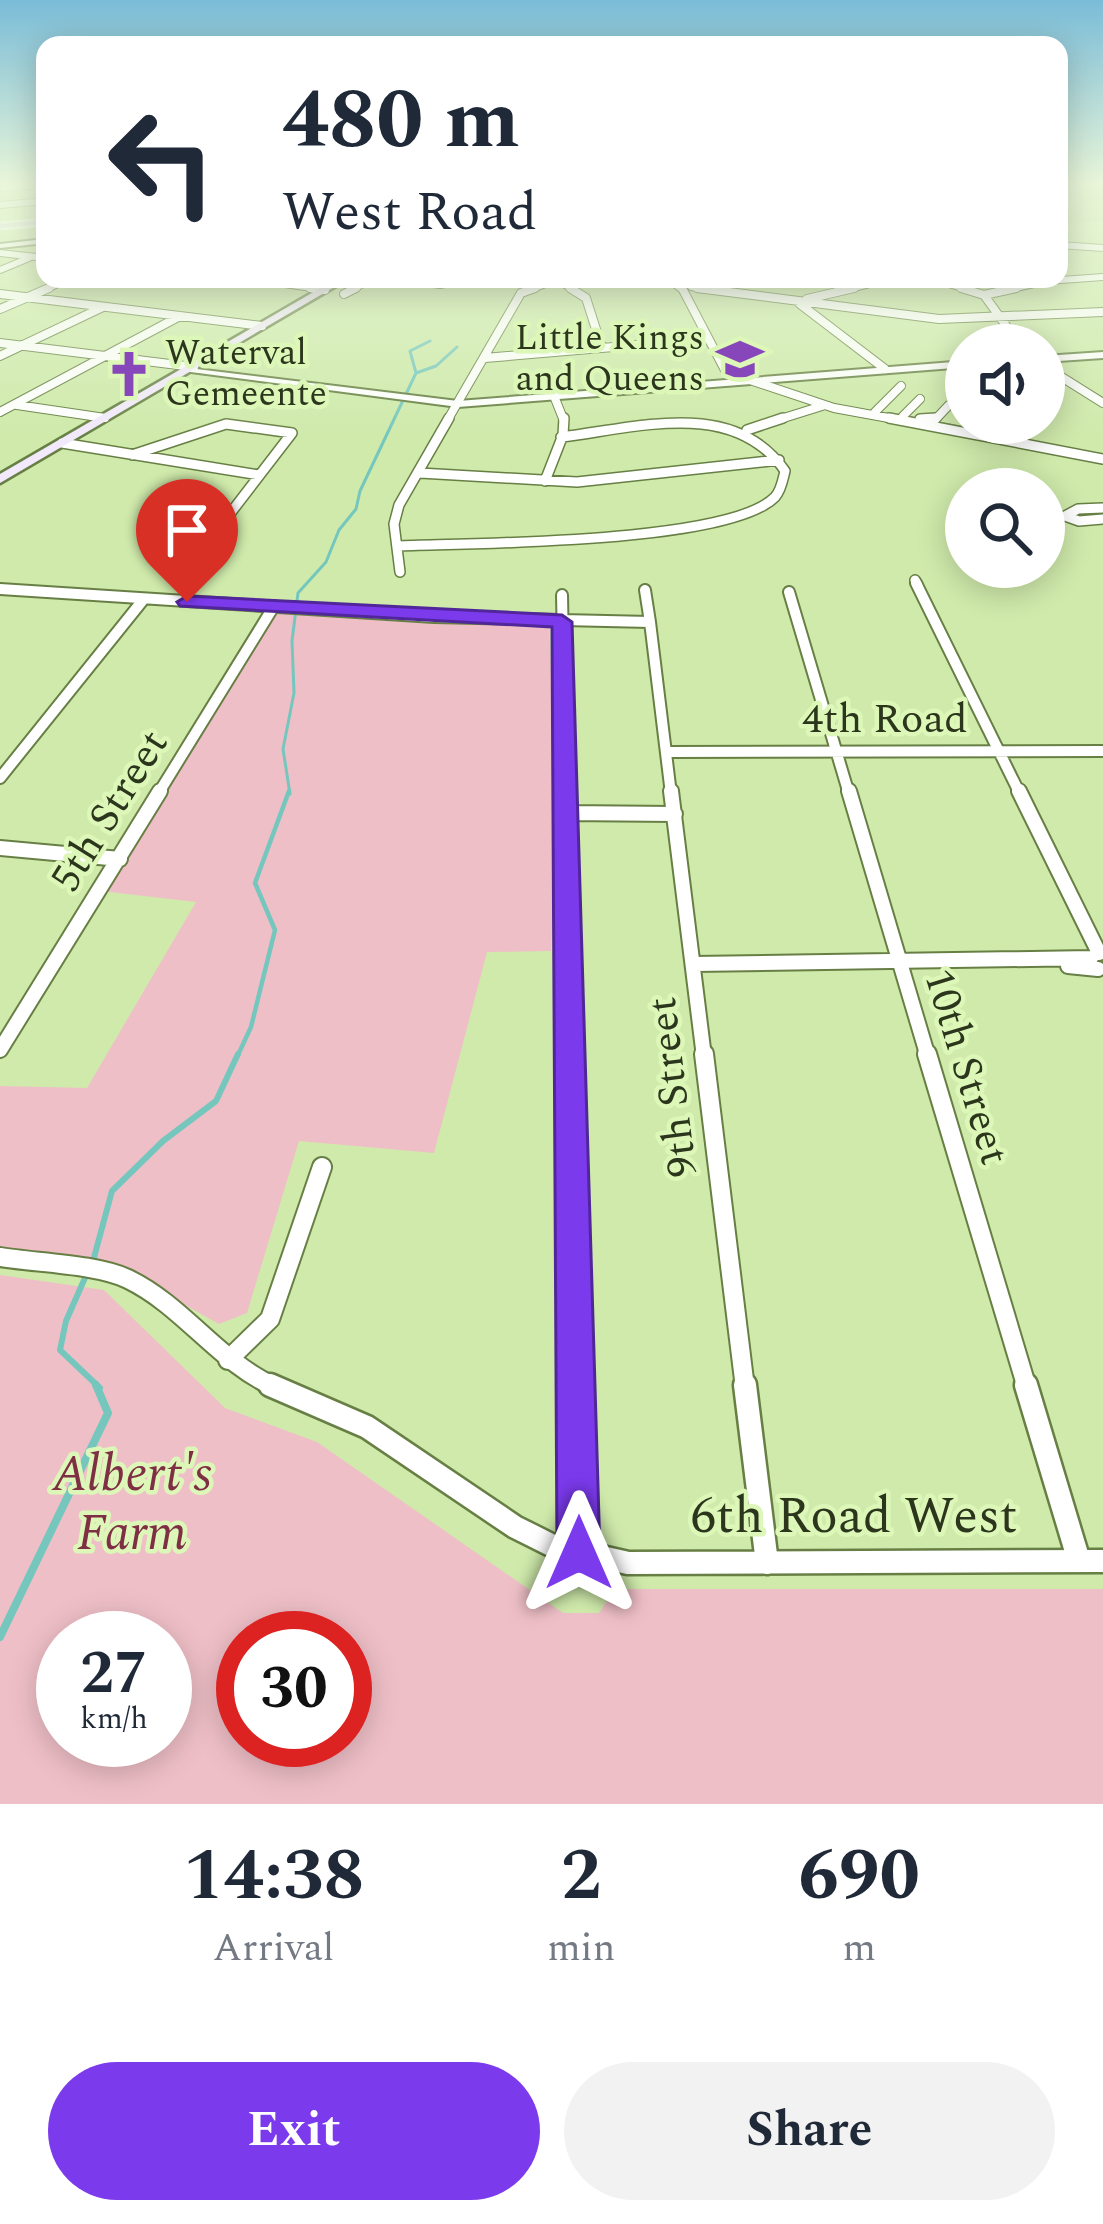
<!DOCTYPE html>
<style>
:root{--surface:#fff;--page:#f2f2f3;--text:#1f2937;--muted:#747a83;--accent:#7c3aed}
body{margin:0;font-family:Spectral,serif;background:var(--page);color:var(--text);height:100vh;display:flex;flex-direction:column;font-size:45px;white-space:nowrap}
*{box-sizing:border-box;margin:0}
p{font-size:39px;color:var(--muted)}
.icon{flex:none;width:66px;height:66px;fill:none;stroke:currentColor;stroke-width:2;stroke-linecap:round;stroke-linejoin:round}
.map{position:relative;height:1804px;overflow:hidden}
.panel{display:flex;flex-direction:column;background:var(--surface);flex:1}
.panel>*{flex:none}
.hud{position:absolute;left:36px;top:36px;width:1032px;height:252px;border-radius:24px;box-shadow:0 6px 30px #0003;background:#fff;color:var(--text);overflow:hidden}
.tools{position:absolute;left:945px;top:324px;display:grid;gap:24px}
.tools a{display:grid;place-items:center;width:120px;height:120px;border-radius:50%;background:var(--surface);box-shadow:0 6px 30px #0003;font-size:60px}
.speed{position:absolute;left:36px;top:1611px;display:flex;gap:24px;font-size:60px;font-weight:700;text-align:center}
.speed>*{display:grid;place-content:center;width:156px;height:156px;border-radius:50%;background:var(--surface);box-shadow:0 6px 30px #0003;line-height:1}
.speed small{font-size:30px;font-weight:400}
.speed .limit{border:18px solid #d22;background:#fff;color:#111}
.pin{position:absolute;display:grid;place-items:center;width:102px;height:102px;color:#fff;margin:-123px -51px;border-radius:50% 50% 50% 0;rotate:-45deg;box-shadow:0 0 12px #0007}
.pin .icon{rotate:45deg}
.me{position:absolute;width:132px;margin:-66px;rotate:0deg;stroke-linejoin:round;filter:drop-shadow(0 0 9px #0008)}
.turn{display:flex;align-items:center;gap:42px;height:252px;padding:0 48px;font-size:54px}
.turn .icon{width:156px;height:156px;stroke-width:2.5}
.turn b{display:block;font-size:84px;line-height:102px}
.eta{display:flex;justify-content:space-evenly;align-items:center;height:204px;text-align:center}
.eta b{font-size:72px;font-weight:700;line-height:84px}
.primary-button{display:flex;gap:24px;margin-top:auto;padding:24px 48px}
.primary-button a{flex:1;height:138px;border-radius:72px;background:var(--accent);color:#fff;font-size:48px;font-weight:700;line-height:138px;text-align:center}
.primary-button a+a{background:var(--page);color:var(--text)}
.map>svg:first-child{display:block}
</style>
<div class="map">
<svg width="1103" height="1804" viewBox="0 0 1103 1804">
<rect width="100%" height="100%" fill="#cfeaab"/>
<path fill="#c2e09a" d="M1059,186H1103V221L1059,224Z"/>
<path fill="#efbfc7" fill-rule="evenodd" d="M277,608L549,624L557,813L551,951L487,952L434,1153L299,1141L247,1313L219,1324L120,1269L0,1252V1086L87,1088L196,902L101,891Z
M0,1275L104,1290L225,1408L317,1442L563,1613H599L615,1589H1103V1804H0ZM63,1638H165V1740H63ZM243,1638H345V1740H243Z"/>
<g fill="none" stroke-linecap="round" stroke-linejoin="round">
<path stroke="#75c7be" stroke-width="3" d="M416,373L410,351L430,341
M290,794L283,749L294,693L292,641L298,593L326,562L339,530L356,509L360,491L416,373L436,366L457,347"/>
<path stroke="#75c7be" stroke-width="4.5" d="M237,1057L251,1027L275,930L255,883L289,791"/>
<path stroke="#75c7be" stroke-width="6" d="M93,1261L112,1191L163,1141L216,1101L238,1054
M88,1271L66,1321L60,1350L100,1388"/>
<path stroke="#75c7be" stroke-width="8" d="M0,1637L108,1413L96,1385"/>
<defs>
<path id="minor-far6" d="M0,188L31,186
M0,205L45,201
M1059,245L1103,248
M0,253L45,258
M0,270L29,258
M251,279L325,290
M396,279L440,285L471,279
M556,279L575,291
M667,279L684,291
M933,279L971,291
M691,287L720,291
M42,291L69,279
M350,291L372,279
M527,291L559,279
M841,291L890,279
M1003,291L1047,281L1103,277"/>
<path id="minor-far5" d="M310,288L325,290
M570,288L586,298L602,348
M682,288L726,372L834,408L905,421
M697,288L939,319L1103,312
M961,288L984,295L1020,345
M0,294L262,326
M344,294L356,288
M984,295L1016,288
M807,299L854,288
M800,304L885,369
M0,309L49,288
M0,343L194,367
M0,356L103,307
M485,358L707,339
M1044,366L1103,403
M552,391L564,421
M17,405L105,418
M0,412L180,316
M875,412L901,386
M903,416L920,399
M920,419L934,421L949,405
M447,421L521,293L535,288
M774,421L822,406"/>
<path id="minor-far4" d="M889,418L1103,459
M920,419L936,418
M747,430L783,418
M62,443L259,475
M132,455L226,424L292,433L219,528
M420,473L577,482L779,460
M545,481L563,435L564,418
M1103,508L1078,509L1065,516L1079,521L1103,519
M398,546C470,543 729,544 775,497C781,491 783,479 785,471C734,397 637,428 561,437
M400,572L394,524L399,505L449,418
M915,580L918,586"/>
<path id="minor-far3" d="M916,583L1020,794
M0,589L434,617L650,622L671,794
M645,590L650,622
M789,592L849,794
M562,595L566,794
M668,752L1103,751
M0,778L143,600
M158,794L274,606"/>
<path id="minor-far2" d="M565,791L570,1057
M671,791L704,1057
M849,791L928,1057
M1019,791L1099,953
M566,813L675,814
M0,848L120,859
M694,964L1091,958
M1068,966L1098,969
M0,1050L160,791"/>
<path id="minor-far1" d="M570,1054L576,1388
M704,1054L745,1388
M927,1054L1027,1388
M0,1257C36,1263 97,1264 128,1279C184,1306 219,1363 277,1388
M228,1360L270,1319L322,1167"/>
<path id="minor" d="M270,1385L367,1427L515,1527L553,1546L628,1563L1103,1561
M576,1385L579,1553
M745,1385L767,1563
M1026,1385L1079,1561"/>
<path id="tertiary" d="M45,239V243L0,248V244Z
M1103,352V358L1044,362V356Z
M966,361V367L458,407L183,371L188,368L458,401Z"/>
<path id="secondary" d="M336,279H348L0,483V474Z"/>
<path id="primary" d="M45,220V224L0,228V224Z"/>
</defs>
<use href="#minor-far6" stroke="#677f44" stroke-width="8"/>
<use href="#minor-far5" stroke="#677f44" stroke-width="10"/>
<use href="#minor-far4" stroke="#677f44" stroke-width="12"/>
<use href="#minor-far3" stroke="#677f44" stroke-width="14"/>
<use href="#minor-far2" stroke="#677f44" stroke-width="18"/>
<use href="#minor-far1" stroke="#677f44" stroke-width="22"/>
<use href="#minor" stroke="#677f44" stroke-width="27"/>
<use href="#tertiary" stroke="#677f44" stroke-width="4"/>
<use href="#secondary" stroke="#677f44" stroke-width="5"/>
<use href="#primary" stroke="#fff" stroke-width="5"/>
<use href="#minor-far6" stroke="#fff" stroke-width="6"/>
<use href="#minor-far5" stroke="#fff" stroke-width="8"/>
<use href="#minor-far4" stroke="#fff" stroke-width="9"/>
<use href="#minor-far3" stroke="#fff" stroke-width="10"/>
<use href="#minor-far2" stroke="#fff" stroke-width="14"/>
<use href="#minor-far1" stroke="#fff" stroke-width="18"/>
<use href="#minor" stroke="#fff" stroke-width="22"/>
<use href="#tertiary" fill="#fff" fill-rule="evenodd"/>
<use href="#secondary" fill="#f2e9fc" fill-rule="evenodd"/>
<use href="#primary" fill="#e6d3f9" fill-rule="evenodd"/>
</g>
<linearGradient id="sky" x2="0" y2="1"><stop stop-color="#7abcd7"/><stop offset="0.42" stop-color="#e9f6d9"/><stop offset="1" stop-color="#e9f6d9" stop-opacity="0"/></linearGradient>
<rect width="1103" height="438" fill="url(#sky)"/>
<path fill="#7c3aed" stroke="#51269a" stroke-width="3" d="M187,596L562,615L572,622L600,1553L594,1569L579,1575L563,1569L557,1553L552,627L180,606L177,602Z"/>
<defs>
<symbol id="school-bare" viewBox="-9 -9 18 18"><path d="M0-5L7-2L0 1L-7-2ZM-4 1L0 2.5L4 1V4Q0 6-4 4Z" fill="#8746ba" stroke="#dcf7b8" stroke-width="2.5" paint-order="stroke"/></symbol>
<symbol id="church-bare" viewBox="-9 -9 18 18"><path d="M-1.2-6h2.4v3.5h3.3v2.4h-3.3V6h-2.4V-.1h-3.3v-2.4h3.3Z" fill="#8746ba" stroke="#dcf7b8" stroke-width="2.5" paint-order="stroke"/></symbol>
</defs>
<g fill-rule="evenodd">
<use href="#school-bare" x="707" y="326" width="66" height="66"/>
<use href="#church-bare" x="96" y="341" width="66" height="66"/>
</g>
<g text-anchor="middle" dominant-baseline="central" stroke-width="9" stroke-linejoin="round" paint-order="stroke">
<g font-size="36" fill="#2b361d" stroke="#dcf7b8" text-anchor="end">
<text x="704" y="338">Little Kings<tspan x="704" dy="41">and Queens</tspan></text>
<text x="165" y="353" text-anchor="start">Waterval<tspan x="165" dy="41">Gemeente</tspan></text>
</g>
<g font-size="42" fill="#2b361d" stroke="#dcf7b8">
<text x="885" y="719">4th Road</text>
<text transform="translate(110 811) rotate(-58)">5th Street</text>
<text transform="translate(966 1067) rotate(73)">10th Street</text>
<text transform="translate(673 1087) rotate(-97)">9th Street</text>
</g>
<g font-size="51" font-style="italic" fill="#7f2f44" stroke="#dcf7b8">
<text x="132" y="1475">Albert's<tspan x="132" dy="59">Farm</tspan></text>
</g>
<g font-size="51" fill="#2b361d" stroke="#dcf7b8">
<text x="854" y="1517">6th Road West</text>
</g>
</g>
</svg>
<div class="tools">
<a><svg class="icon" aria-label="sound" viewBox="0 0 24 24"><path d="M4 9h4l5-4v14l-5-4H4zM17 9q2 3 0 6"/></svg></a>
<a><svg class="icon" aria-label="search" viewBox="0 0 24 24"><circle cx="10" cy="10" r="6"/><path d="M15 15l6 6"/></svg></a>
</div>
<div class="speed"><div>27<small>km/h</small></div><div class="limit">30</div></div>
<div class="pin" style="left:187px;top:602px;background:#d93025"><svg class="icon" aria-label="arrive" viewBox="0 0 24 24"><path d="M6 21V4h12l-3 4 3 4H6"/></svg></div>
<svg class="me" style="left:579px;top:1553px" viewBox="-20 -20 40 40"><path d="M0-17L14 15 0 8-14 15z" fill="#7c3aed" stroke="#fff" stroke-width="4"/></svg>
<div class="hud">
<div class="turn"><svg class="icon" aria-label="left" viewBox="0 0 24 24"><path d="M17 20v-9H6M10 6l-5 5 5 5"/></svg><div><b>480 m</b>West Road</div></div>
</div>
</div>
<section class="panel">
<div class="eta">
<div><b>14:38</b><p>Arrival</p></div>
<div><b>2</b><p>min</p></div>
<div><b>690</b><p>m</p></div>
</div>
<div class="primary-button"><a>Exit</a><a>Share</a></div>
</section>
